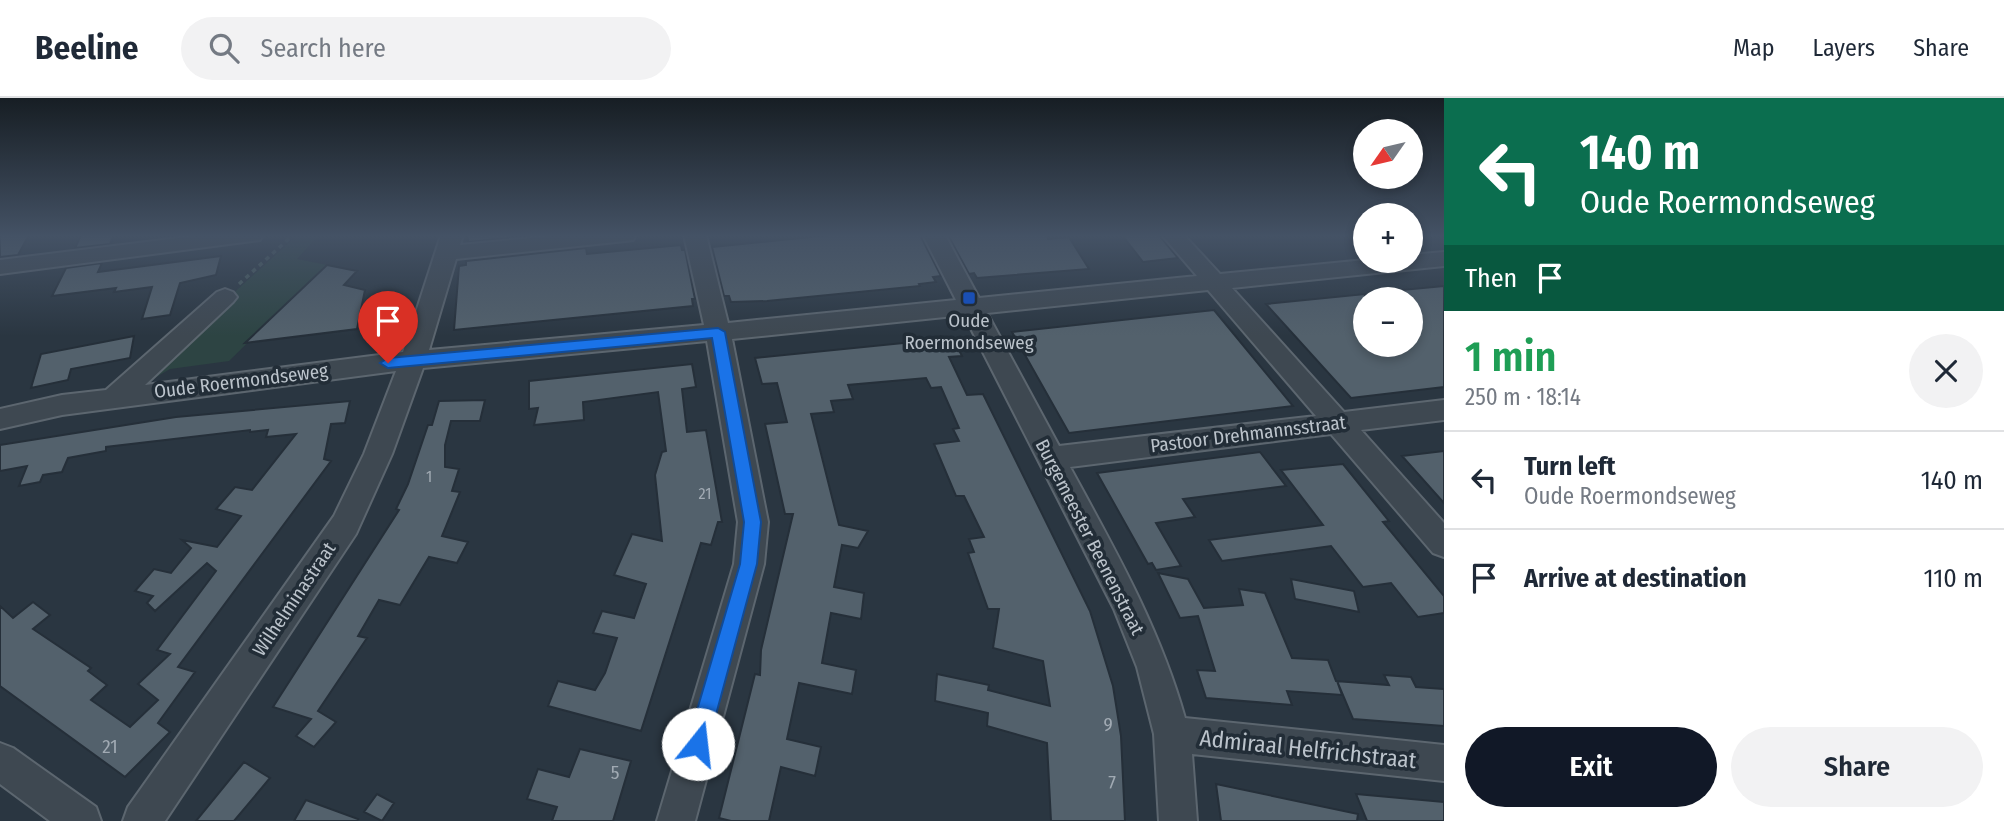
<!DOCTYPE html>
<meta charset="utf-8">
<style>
:root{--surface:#fff;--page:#f2f2f3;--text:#1f2937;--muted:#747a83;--line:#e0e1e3;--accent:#111827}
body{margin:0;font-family:"Fira Sans Condensed",sans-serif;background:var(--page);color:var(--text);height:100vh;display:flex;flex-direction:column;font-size:26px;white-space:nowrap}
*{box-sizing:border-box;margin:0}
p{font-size:23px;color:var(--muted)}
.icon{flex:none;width:38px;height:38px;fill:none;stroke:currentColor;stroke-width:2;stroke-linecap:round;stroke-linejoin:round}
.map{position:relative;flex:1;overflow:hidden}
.panel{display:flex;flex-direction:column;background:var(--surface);width:560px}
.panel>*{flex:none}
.top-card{background:#0b6e4f;color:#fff;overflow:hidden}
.needle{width:46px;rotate:236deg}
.tools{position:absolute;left:1353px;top:21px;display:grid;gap:14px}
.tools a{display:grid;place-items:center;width:70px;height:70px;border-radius:50%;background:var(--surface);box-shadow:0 4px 10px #0003;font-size:35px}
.pin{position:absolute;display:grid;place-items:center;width:60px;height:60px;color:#fff;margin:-72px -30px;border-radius:50% 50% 50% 0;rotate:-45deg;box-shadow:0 0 7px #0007}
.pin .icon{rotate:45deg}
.me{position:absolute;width:77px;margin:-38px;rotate:16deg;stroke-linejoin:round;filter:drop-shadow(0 0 5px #0008)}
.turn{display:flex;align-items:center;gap:24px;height:147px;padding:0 21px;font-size:32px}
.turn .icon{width:91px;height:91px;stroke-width:2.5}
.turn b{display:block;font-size:49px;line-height:60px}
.then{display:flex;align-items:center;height:66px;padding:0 21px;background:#0003;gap:14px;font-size:26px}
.round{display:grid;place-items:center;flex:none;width:74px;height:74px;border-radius:37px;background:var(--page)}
.head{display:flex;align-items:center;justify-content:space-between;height:119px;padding:0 21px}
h1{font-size:42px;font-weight:600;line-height:52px;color:#1e9e55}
.cta{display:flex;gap:14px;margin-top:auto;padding:14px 21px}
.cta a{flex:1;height:80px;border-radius:42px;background:var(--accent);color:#fff;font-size:28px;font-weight:600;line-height:80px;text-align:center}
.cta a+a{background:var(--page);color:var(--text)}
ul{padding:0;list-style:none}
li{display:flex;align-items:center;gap:21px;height:98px;padding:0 21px;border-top:2px solid var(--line)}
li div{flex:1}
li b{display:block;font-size:26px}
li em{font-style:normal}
header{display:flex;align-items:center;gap:42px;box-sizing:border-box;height:98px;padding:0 35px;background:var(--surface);border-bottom:2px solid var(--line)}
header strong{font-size:33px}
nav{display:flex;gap:38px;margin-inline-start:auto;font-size:24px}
.search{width:490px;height:63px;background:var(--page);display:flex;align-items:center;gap:18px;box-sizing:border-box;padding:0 24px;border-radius:38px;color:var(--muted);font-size:26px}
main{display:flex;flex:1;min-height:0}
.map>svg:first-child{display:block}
</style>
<header>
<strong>Beeline</strong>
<div class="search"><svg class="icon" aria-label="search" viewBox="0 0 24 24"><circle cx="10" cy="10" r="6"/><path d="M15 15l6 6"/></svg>Search here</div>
<nav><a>Map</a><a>Layers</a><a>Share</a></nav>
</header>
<main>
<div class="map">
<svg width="1444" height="723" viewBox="0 0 1444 723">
<rect width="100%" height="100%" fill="#2a3641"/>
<path fill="#2d4443" d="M319,137L297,161L327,167L229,263L170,271L146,285H135L295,139Z"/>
<path fill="#53616c" stroke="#252f39" stroke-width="2" d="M0,137H29L18,157L0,159Z
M81,137H114L110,146L75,150Z
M468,137H539L468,144Z
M830,137H920L941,178L933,179L936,184L919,186L920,188L767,203L731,204L729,198H724L712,149Z
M948,137H1048V141L1069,139L1089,171L977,180L974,175L969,176Z
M1122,137H1159L1178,160L1143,164Z
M681,147L682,152H685L695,201H692L693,208L454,232L459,168L466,167V163L586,150L587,156Z
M221,158L216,177L180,185L170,217L142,221L152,189L114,194L116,190L52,198L66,170L102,165L98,174Z
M327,167L357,173L344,187L365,192L357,231L245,245Z
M1444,188V289L1351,300L1266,206L1365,196V247H1410V200L1402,192Z
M1214,212L1293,308L1069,335L1012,234Z
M134,238L130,260L71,271L68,282L31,290L41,256Z
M953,240L962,258L949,259L967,297L983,296L1090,513L1113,588L1121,638L1125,723H1051L1047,645L987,628L988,615L935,603L937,576L989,587L988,592L1050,608L1043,563L993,550L999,511H988L968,455L974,454L969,441L984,439L964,398H956L934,346L959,343L953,331L959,330L941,289L931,290L926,280L848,287L853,301L831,303L834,314L811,316L839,427L868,433L858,450L842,447L834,489L864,495L861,521L831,515L822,565L856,572L852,596L799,585L787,641L821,649L815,678L781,669L769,723H731L719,720L755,576L760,577L761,552L793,416H785L765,326L787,324L777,285L762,286L755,260Z
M692,266L696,289L682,291L687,334L706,332L722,424H718L711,447L701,445L641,633L548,608L558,583L595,592L605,575L617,540L593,535L602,513L634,520L646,486L614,477L632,436L662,443L655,377L662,354L666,353L658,294L583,304L584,322L534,327L538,310L529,311V283Z
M485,302L480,323H451L445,347V369L459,371L452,393L460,394L442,438L468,444L457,465L429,459L400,507L379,502L358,538L367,540L318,613L336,624L314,649L296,638L311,621L273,609L399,412L396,411L408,386L428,327H432L439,303Z
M350,303L345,325L331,326L324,361L331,363L178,569L195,574L158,625L170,634L125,679L0,588V508L13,520L33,504L50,517L33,531L91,570L88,573L107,587L91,602L130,629L158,602L138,586L170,556L157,552L216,473L207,465L155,513L147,505L153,498L135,493L154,471L171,475L191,450L182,442L217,449L241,418L216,411L235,389L252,392L296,336L266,339L268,332L250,334V332L106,349V353L68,360L62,374L43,377L40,384L19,388L27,368L0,373V347L176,319Z
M1444,353V405L1402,358Z
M1260,354L1286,388L1183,401L1195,419L1156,425L1181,468L1156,472L1152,465L1148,466L1097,375Z
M1343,366L1389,423L1383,424L1444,498V515L1418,519L1391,485L1363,489L1331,448L1222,463L1209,442L1323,427L1281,372Z
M1158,475L1188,481L1204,510L1243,507L1239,491L1265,495L1292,560L1328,562L1336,583L1389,587L1384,577L1411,579L1416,589L1444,591V628L1353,621L1337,583L1342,597L1287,593L1292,607L1206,600L1197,572L1215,573L1198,518L1180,520Z
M1291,481L1354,493L1359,514L1295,501Z
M580,651L631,663L613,723H552L557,709L527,701L538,671L569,679Z
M244,664L270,680L234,723H196Z
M1216,686L1358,716L1357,723H1221Z
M377,696L394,705L382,723L364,714Z
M1356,696L1444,704V723H1367Z
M306,702L358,721L357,723H294Z"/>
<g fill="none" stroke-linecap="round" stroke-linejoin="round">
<defs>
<path id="minor" d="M203,137H263L260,142L252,143L0,176V162Z
M441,137H463L460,147L563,137H636L633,142L625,143L456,161L429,252L704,227L684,137H706L728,225L956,202L923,137H945L979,200L1197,178L1162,137H1184L1220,176L1365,162L1410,163V157L1444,154V168L1232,190L1344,314L1444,302V322L1361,332L1444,425V459L1433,455L1331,336L1070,369C1115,452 1159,528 1185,620L1444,647V683L1192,656L1197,723H1159L1154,636L1137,569L1114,511L964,217L732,241L768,424L764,466L695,723H657L734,466L738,424L707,243L423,270L392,356L356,436L165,723H123L128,709L334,418L364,356L396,273L62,317L0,331V311L62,297L106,292L217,194L225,191L233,194L237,199L233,204L145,287L403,254ZM1208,192L1316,318L1059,348L987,215Z
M0,645L13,650L96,709L101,723H50L0,686Z"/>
</defs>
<use href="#minor" stroke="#5c666f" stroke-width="4"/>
<path stroke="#4c6061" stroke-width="3.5" stroke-dasharray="4.5 4.5" stroke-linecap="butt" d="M239,186L293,137"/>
<use href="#minor" fill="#3e4851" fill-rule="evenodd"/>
</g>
<linearGradient id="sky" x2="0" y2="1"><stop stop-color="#171e24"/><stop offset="0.58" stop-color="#445265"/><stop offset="1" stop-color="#445265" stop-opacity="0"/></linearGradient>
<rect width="1444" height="238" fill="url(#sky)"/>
<path fill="#1a73e8" stroke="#114b97" stroke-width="2" d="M718,230L725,234L761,424L757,466L708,646L705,653L698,656L690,653L687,646L740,466L744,424L712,240L388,270L380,265L388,260Z"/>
<rect fill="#1a4fb4" stroke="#222d37" stroke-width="2.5" x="962" y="193" width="14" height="14" rx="3.5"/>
<g text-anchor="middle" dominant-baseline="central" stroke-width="7" stroke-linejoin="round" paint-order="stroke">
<g font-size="16" fill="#a1aab3">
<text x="429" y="378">1</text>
<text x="705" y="395">21</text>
</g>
<g font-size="19" fill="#bbc3cb" stroke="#222d37">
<text x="969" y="222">Oude<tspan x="969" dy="22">Roermondseweg</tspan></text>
</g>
<g font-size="19" fill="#bbc3cb" stroke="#222d37">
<text transform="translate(241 283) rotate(-7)">Oude Roermondseweg</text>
<text transform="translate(1248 336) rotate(-7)">Pastoor Drehmannsstraat</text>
<text transform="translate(1090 439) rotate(63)">Burgemeester Beenenstraat</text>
<text transform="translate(294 501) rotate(-56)">Wilhelminastraat</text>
</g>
<g font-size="19" fill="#a1aab3">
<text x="1108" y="626">9</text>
<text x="110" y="648">21</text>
<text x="615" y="674">5</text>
<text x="1112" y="684">7</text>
</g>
<g font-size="23" fill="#bbc3cb" stroke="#222d37">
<text transform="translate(1308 651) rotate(6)">Admiraal Helfrichstraat</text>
</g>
</g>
</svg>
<div class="tools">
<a><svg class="needle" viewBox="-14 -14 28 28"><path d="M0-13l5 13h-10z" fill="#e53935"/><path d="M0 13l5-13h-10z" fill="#747a83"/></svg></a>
<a>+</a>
<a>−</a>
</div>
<div class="pin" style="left:388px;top:265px;background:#d93025"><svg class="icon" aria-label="arrive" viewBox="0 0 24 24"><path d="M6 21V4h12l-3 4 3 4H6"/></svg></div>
<svg class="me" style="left:698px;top:646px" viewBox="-20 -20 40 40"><circle r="19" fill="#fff"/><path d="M0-13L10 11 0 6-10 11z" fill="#1a73e8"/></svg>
</div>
<section class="panel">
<div class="top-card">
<div class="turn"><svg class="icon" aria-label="left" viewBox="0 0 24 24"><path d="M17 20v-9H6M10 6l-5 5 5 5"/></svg><div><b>140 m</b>Oude Roermondseweg</div></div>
<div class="then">Then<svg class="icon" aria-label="arrive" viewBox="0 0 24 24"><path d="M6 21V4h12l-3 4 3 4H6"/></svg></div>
</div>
<div class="head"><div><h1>1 min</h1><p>250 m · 18:14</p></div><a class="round"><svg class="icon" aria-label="close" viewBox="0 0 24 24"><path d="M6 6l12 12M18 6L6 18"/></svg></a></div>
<ul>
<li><svg class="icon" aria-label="left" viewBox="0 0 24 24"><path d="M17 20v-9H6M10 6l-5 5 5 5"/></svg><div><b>Turn left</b><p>Oude Roermondseweg</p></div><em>140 m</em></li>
<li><svg class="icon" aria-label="arrive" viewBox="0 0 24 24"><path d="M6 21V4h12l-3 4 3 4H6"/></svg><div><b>Arrive at destination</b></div><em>110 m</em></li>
</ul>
<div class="cta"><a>Exit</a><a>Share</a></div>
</section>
</main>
